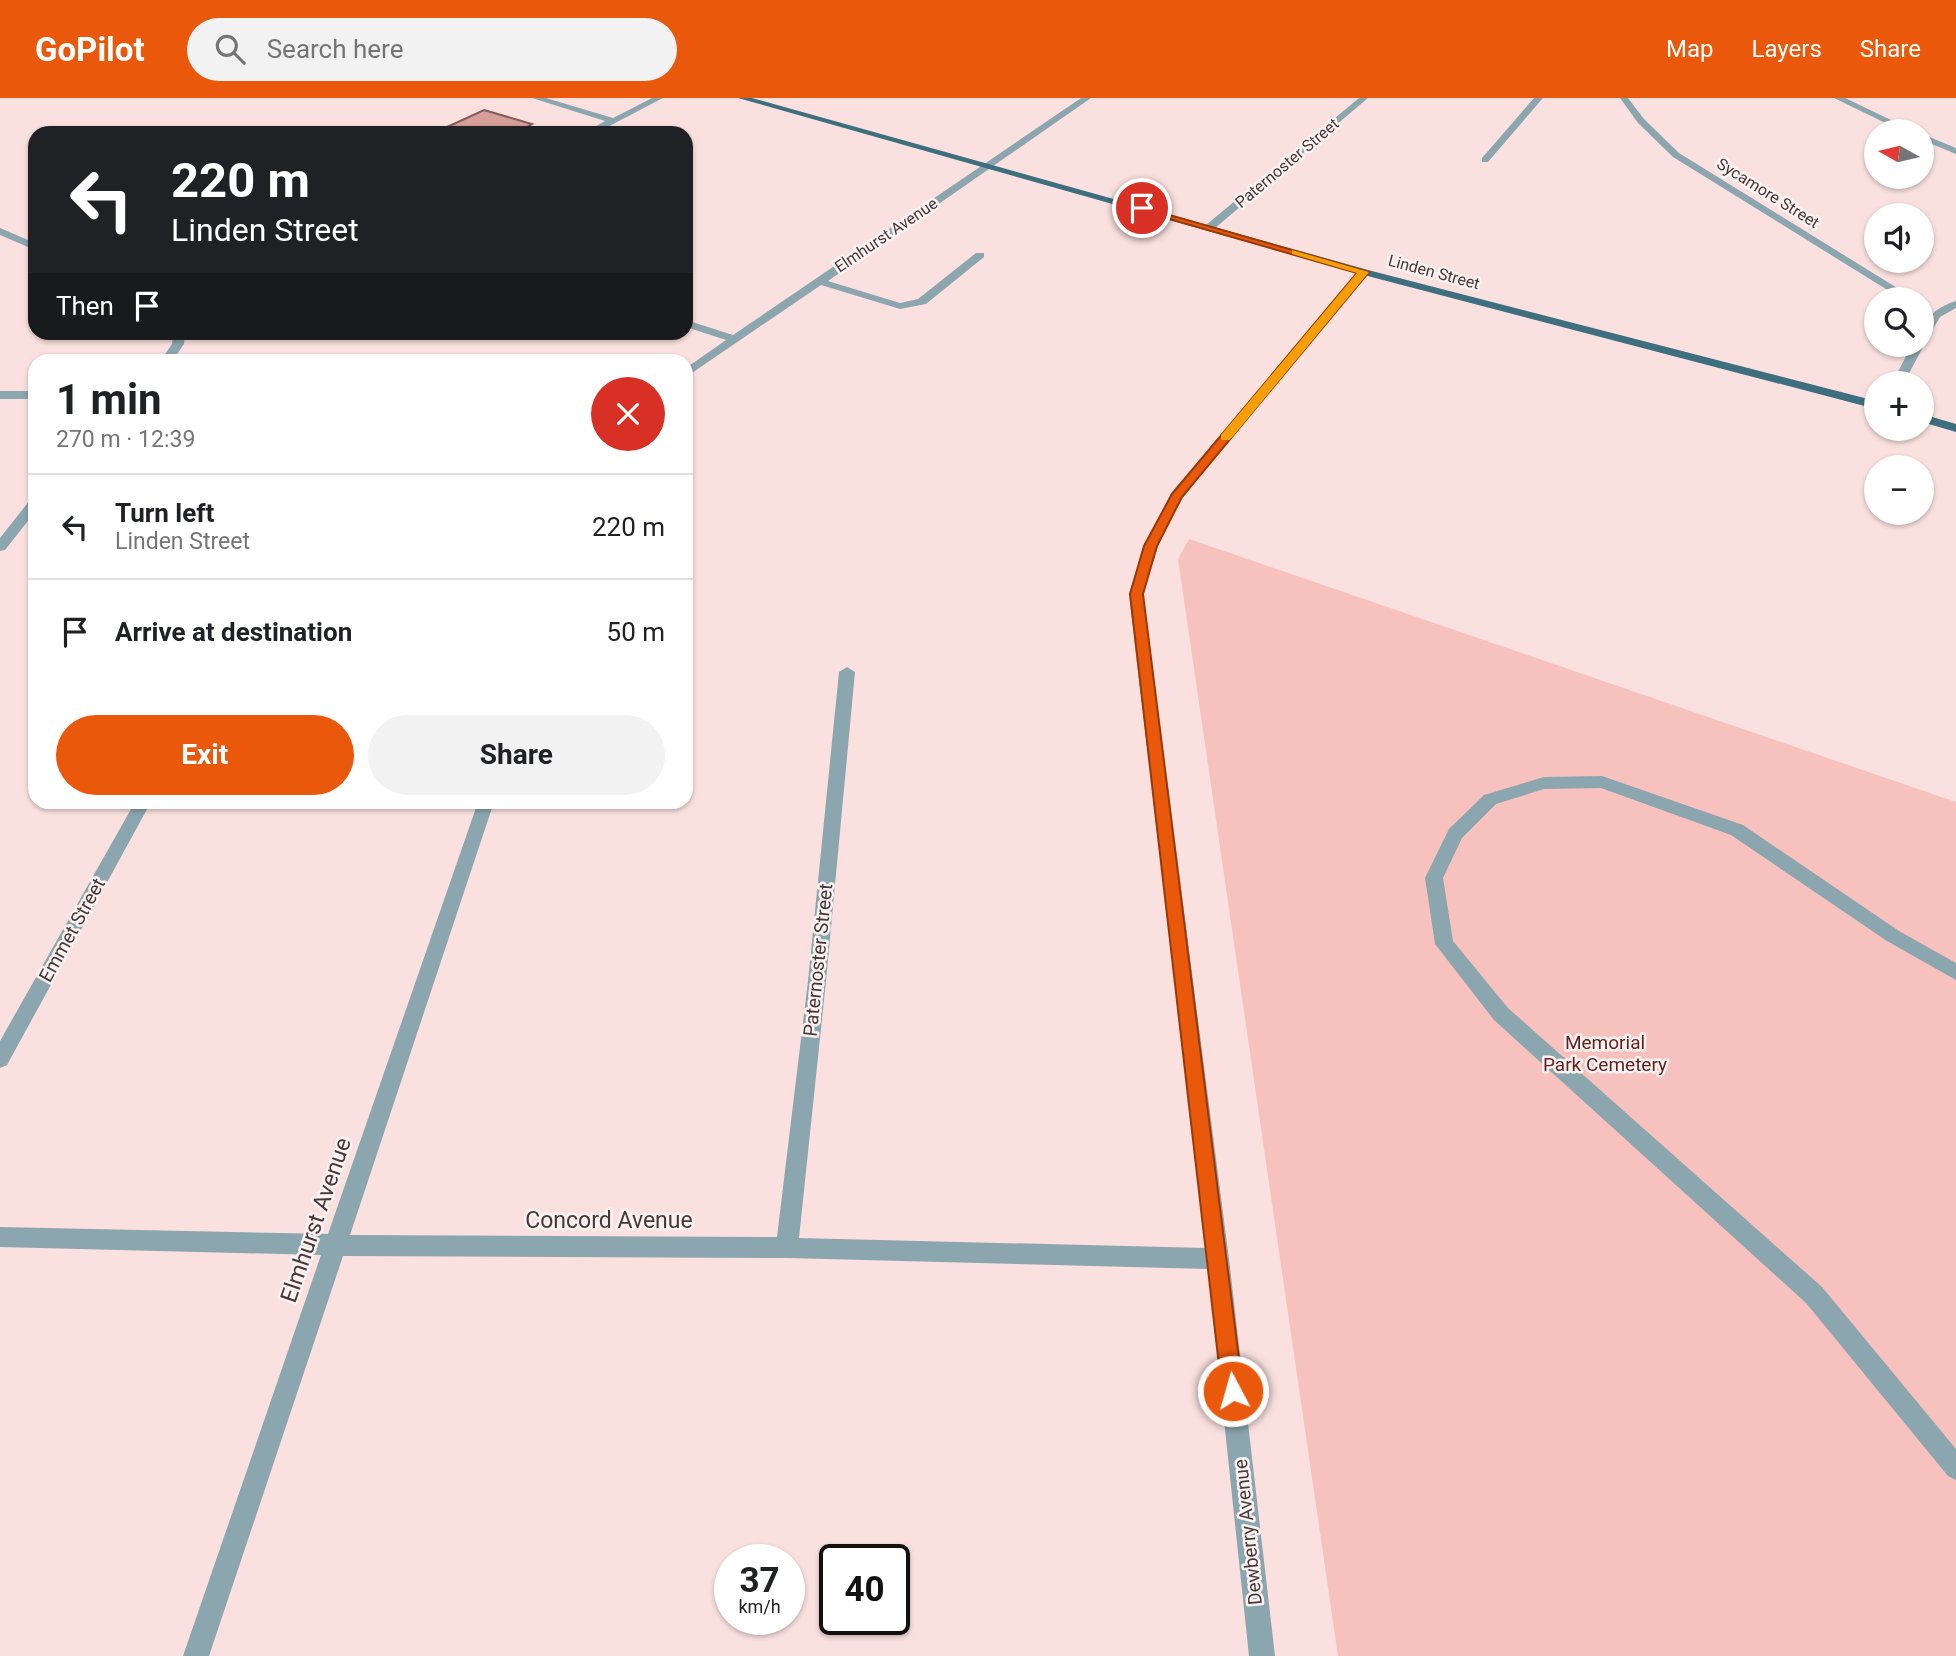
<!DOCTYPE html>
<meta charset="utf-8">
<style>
:root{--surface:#fff;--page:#f2f2f2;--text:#202124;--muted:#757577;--line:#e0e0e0;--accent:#ea580c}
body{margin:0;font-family:Roboto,sans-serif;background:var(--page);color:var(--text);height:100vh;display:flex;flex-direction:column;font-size:26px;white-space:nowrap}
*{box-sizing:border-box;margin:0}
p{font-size:23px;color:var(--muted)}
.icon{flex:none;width:38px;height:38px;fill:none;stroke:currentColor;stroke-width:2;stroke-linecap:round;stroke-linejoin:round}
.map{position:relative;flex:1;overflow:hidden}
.side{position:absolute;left:28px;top:256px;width:665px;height:455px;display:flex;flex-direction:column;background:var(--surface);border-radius:21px;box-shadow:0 2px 5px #0004}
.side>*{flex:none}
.hud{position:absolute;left:28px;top:28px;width:665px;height:214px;border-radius:21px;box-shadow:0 2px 5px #0004;background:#202124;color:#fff;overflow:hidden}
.needle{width:46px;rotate:278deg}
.fabs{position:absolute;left:1864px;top:21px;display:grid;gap:14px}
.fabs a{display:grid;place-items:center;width:70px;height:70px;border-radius:50%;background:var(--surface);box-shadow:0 2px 5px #0004;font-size:35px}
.speed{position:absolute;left:714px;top:1446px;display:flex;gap:14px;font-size:35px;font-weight:700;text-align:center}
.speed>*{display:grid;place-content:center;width:91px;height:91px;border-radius:50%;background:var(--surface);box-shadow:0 2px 5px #0004;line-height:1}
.speed small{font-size:18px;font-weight:400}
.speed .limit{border:4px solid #111;border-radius:10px;background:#fff;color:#111}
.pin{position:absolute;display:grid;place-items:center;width:60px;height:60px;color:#fff;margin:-30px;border:4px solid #fff;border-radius:50%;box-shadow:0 2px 7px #0007}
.me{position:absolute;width:77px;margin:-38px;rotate:354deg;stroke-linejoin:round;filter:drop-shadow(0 0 5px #0008)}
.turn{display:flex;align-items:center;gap:24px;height:147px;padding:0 28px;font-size:32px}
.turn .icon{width:91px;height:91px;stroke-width:2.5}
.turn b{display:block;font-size:49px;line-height:60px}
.then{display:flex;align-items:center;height:66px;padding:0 28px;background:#0003;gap:14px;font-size:26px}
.round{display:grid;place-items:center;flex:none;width:74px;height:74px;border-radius:37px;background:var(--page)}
.head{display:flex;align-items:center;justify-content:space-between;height:119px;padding:0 28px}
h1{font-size:42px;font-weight:700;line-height:52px}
.primary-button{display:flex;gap:14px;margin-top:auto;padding:14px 28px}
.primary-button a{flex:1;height:80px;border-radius:42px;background:var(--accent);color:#fff;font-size:28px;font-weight:700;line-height:80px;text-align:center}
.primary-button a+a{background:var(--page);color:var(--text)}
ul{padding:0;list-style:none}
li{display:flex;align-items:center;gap:21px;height:105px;padding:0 28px;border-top:2px solid var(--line)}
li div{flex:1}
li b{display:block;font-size:26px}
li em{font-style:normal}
header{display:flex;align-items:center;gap:42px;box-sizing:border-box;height:98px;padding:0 35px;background:var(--accent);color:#fff}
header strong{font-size:33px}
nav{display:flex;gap:38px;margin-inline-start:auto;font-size:24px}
.search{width:490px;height:63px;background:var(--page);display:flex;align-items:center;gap:18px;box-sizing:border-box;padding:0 24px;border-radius:38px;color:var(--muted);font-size:26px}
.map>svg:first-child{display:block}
</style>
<header>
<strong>GoPilot</strong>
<div class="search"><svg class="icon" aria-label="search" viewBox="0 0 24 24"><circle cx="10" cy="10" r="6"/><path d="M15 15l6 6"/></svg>Search here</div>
<nav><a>Map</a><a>Layers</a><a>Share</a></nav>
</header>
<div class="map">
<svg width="1956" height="1558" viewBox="0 0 1956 1558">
<rect width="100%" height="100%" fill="#fae1df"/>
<path fill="#f7c2be" d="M1189,441L1956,704V1558H1338L1178,461Z"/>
<path fill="#d79e99" stroke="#805c5a" stroke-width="2" d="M484,12L532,26L516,35H434Z"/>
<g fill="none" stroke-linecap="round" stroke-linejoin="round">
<path fill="#8ca6af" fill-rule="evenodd" d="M532,0H546L613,20L652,0H663L596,35H584L605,23Z
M1081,0H1091L828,183L900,205L918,201L976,155H984V159L926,206L900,211L821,187L686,279V270L726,242L686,229V222L733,237Z
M1359,0H1368L1214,131H1206V127Z
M1534,0H1543L1488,64H1482V60Z
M1620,0H1628L1644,21L1679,55L1915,201H1902L1673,59L1638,25Z
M1834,0H1845L1914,33H1902Z
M1922,36L1956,50V56L1922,42Z
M0,130L35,145V152L0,137Z
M1360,172L1369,174L1182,399L1158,448L1143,496L1229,1161L1275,1558H1249L1208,1171L787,1160L343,1158L209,1558H183L321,1157L0,1149V1129L328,1136L478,704H494L350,1137L777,1139L808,883L839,574L847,569L855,574L826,883L799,1140L1206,1150L1129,496L1144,448L1171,395Z
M1956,203V210L1940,219L1926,243L1922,244C1922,221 1934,210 1956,203Z
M173,234H185L184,246L173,262H161L172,246Z
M1922,245L1924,247L1904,285H1892L1912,247Z
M0,293H35V301H0Z
M35,401V414L5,452L0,453V440L30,402Z
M1602,678L1743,727L1899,833L1956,865V882L1887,843L1731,737L1601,690L1544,691L1496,706L1462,740L1443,780L1453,843L1508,910L1822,1189L1956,1351V1382L1948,1378L1806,1205L1494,922L1435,846L1425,780L1449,731L1484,697L1544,679Z
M135,704H151L7,967L0,970V943Z"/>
<path fill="#3d6f7e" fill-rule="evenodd" d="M738,0H752L1368,172L1876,303V311L1360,176Z
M1922,316L1956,326V334L1922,324Z"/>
</g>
<path fill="#ea580c" stroke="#983908" stroke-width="2" d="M1138,108L1369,174L1182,399L1157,448L1143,496L1243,1293L1240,1301L1233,1304L1225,1301L1222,1293L1130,496L1144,448L1172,396L1357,175L1138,112Z"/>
<path fill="#f59e0b" d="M1292,152L1369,174L1230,342H1221V337L1357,175L1292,156Z"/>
<g text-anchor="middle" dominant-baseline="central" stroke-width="5" stroke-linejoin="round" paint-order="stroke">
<g font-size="16" fill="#483837" stroke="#fbf3f2">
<text transform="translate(1287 65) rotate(-40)">Paternoster Street</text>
<text transform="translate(1768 95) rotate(32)">Sycamore Street</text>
<text transform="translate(886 137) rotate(-34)">Elmhurst Avenue</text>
<text transform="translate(1434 174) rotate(15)">Linden Street</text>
</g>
<g font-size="19" fill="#483837" stroke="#fbf3f2">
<text transform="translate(72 832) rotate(-61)">Emmet Street</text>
<text transform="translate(818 862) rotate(-84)">Paternoster Street</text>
<text transform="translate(1248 1434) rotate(-96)">Dewberry Avenue</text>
</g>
<g font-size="19" fill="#631e1e" stroke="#fbf3f2">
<text x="1605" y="944">Memorial<tspan x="1605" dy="22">Park Cemetery</tspan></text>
</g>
<g font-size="23" fill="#483837" stroke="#fbf3f2">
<text transform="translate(316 1122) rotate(-71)">Elmhurst Avenue</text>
<text x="609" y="1122">Concord Avenue</text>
</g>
</g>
</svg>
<div class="fabs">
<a><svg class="needle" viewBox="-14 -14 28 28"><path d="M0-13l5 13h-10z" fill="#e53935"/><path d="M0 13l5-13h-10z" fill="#757577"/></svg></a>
<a><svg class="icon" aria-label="sound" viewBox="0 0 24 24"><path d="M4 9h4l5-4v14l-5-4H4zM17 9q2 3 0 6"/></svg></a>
<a><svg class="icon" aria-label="search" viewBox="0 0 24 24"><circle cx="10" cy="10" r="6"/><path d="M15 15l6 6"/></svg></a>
<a>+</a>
<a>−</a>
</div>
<div class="speed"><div>37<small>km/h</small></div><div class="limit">40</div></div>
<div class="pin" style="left:1142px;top:110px;background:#d93025"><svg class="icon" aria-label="arrive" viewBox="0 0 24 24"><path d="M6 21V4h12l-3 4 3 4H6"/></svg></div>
<svg class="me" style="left:1233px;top:1293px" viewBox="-20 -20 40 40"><circle r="17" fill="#ea580c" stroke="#fff" stroke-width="3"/><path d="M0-11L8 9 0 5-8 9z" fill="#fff"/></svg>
<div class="hud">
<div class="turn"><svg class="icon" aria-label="left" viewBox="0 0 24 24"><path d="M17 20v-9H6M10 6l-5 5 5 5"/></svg><div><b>220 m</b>Linden Street</div></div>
<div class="then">Then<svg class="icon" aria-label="arrive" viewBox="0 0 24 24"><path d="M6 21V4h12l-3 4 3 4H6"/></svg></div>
</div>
<section class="side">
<div class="head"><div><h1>1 min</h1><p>270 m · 12:39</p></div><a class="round" style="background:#d93025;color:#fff"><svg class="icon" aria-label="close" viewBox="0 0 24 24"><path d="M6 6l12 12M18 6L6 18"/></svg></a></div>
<ul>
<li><svg class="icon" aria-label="left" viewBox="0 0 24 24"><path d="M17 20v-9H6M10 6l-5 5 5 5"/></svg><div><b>Turn left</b><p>Linden Street</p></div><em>220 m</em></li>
<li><svg class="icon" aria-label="arrive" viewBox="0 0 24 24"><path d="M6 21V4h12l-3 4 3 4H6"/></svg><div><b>Arrive at destination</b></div><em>50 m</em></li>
</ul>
<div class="primary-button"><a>Exit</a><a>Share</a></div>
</section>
</div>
